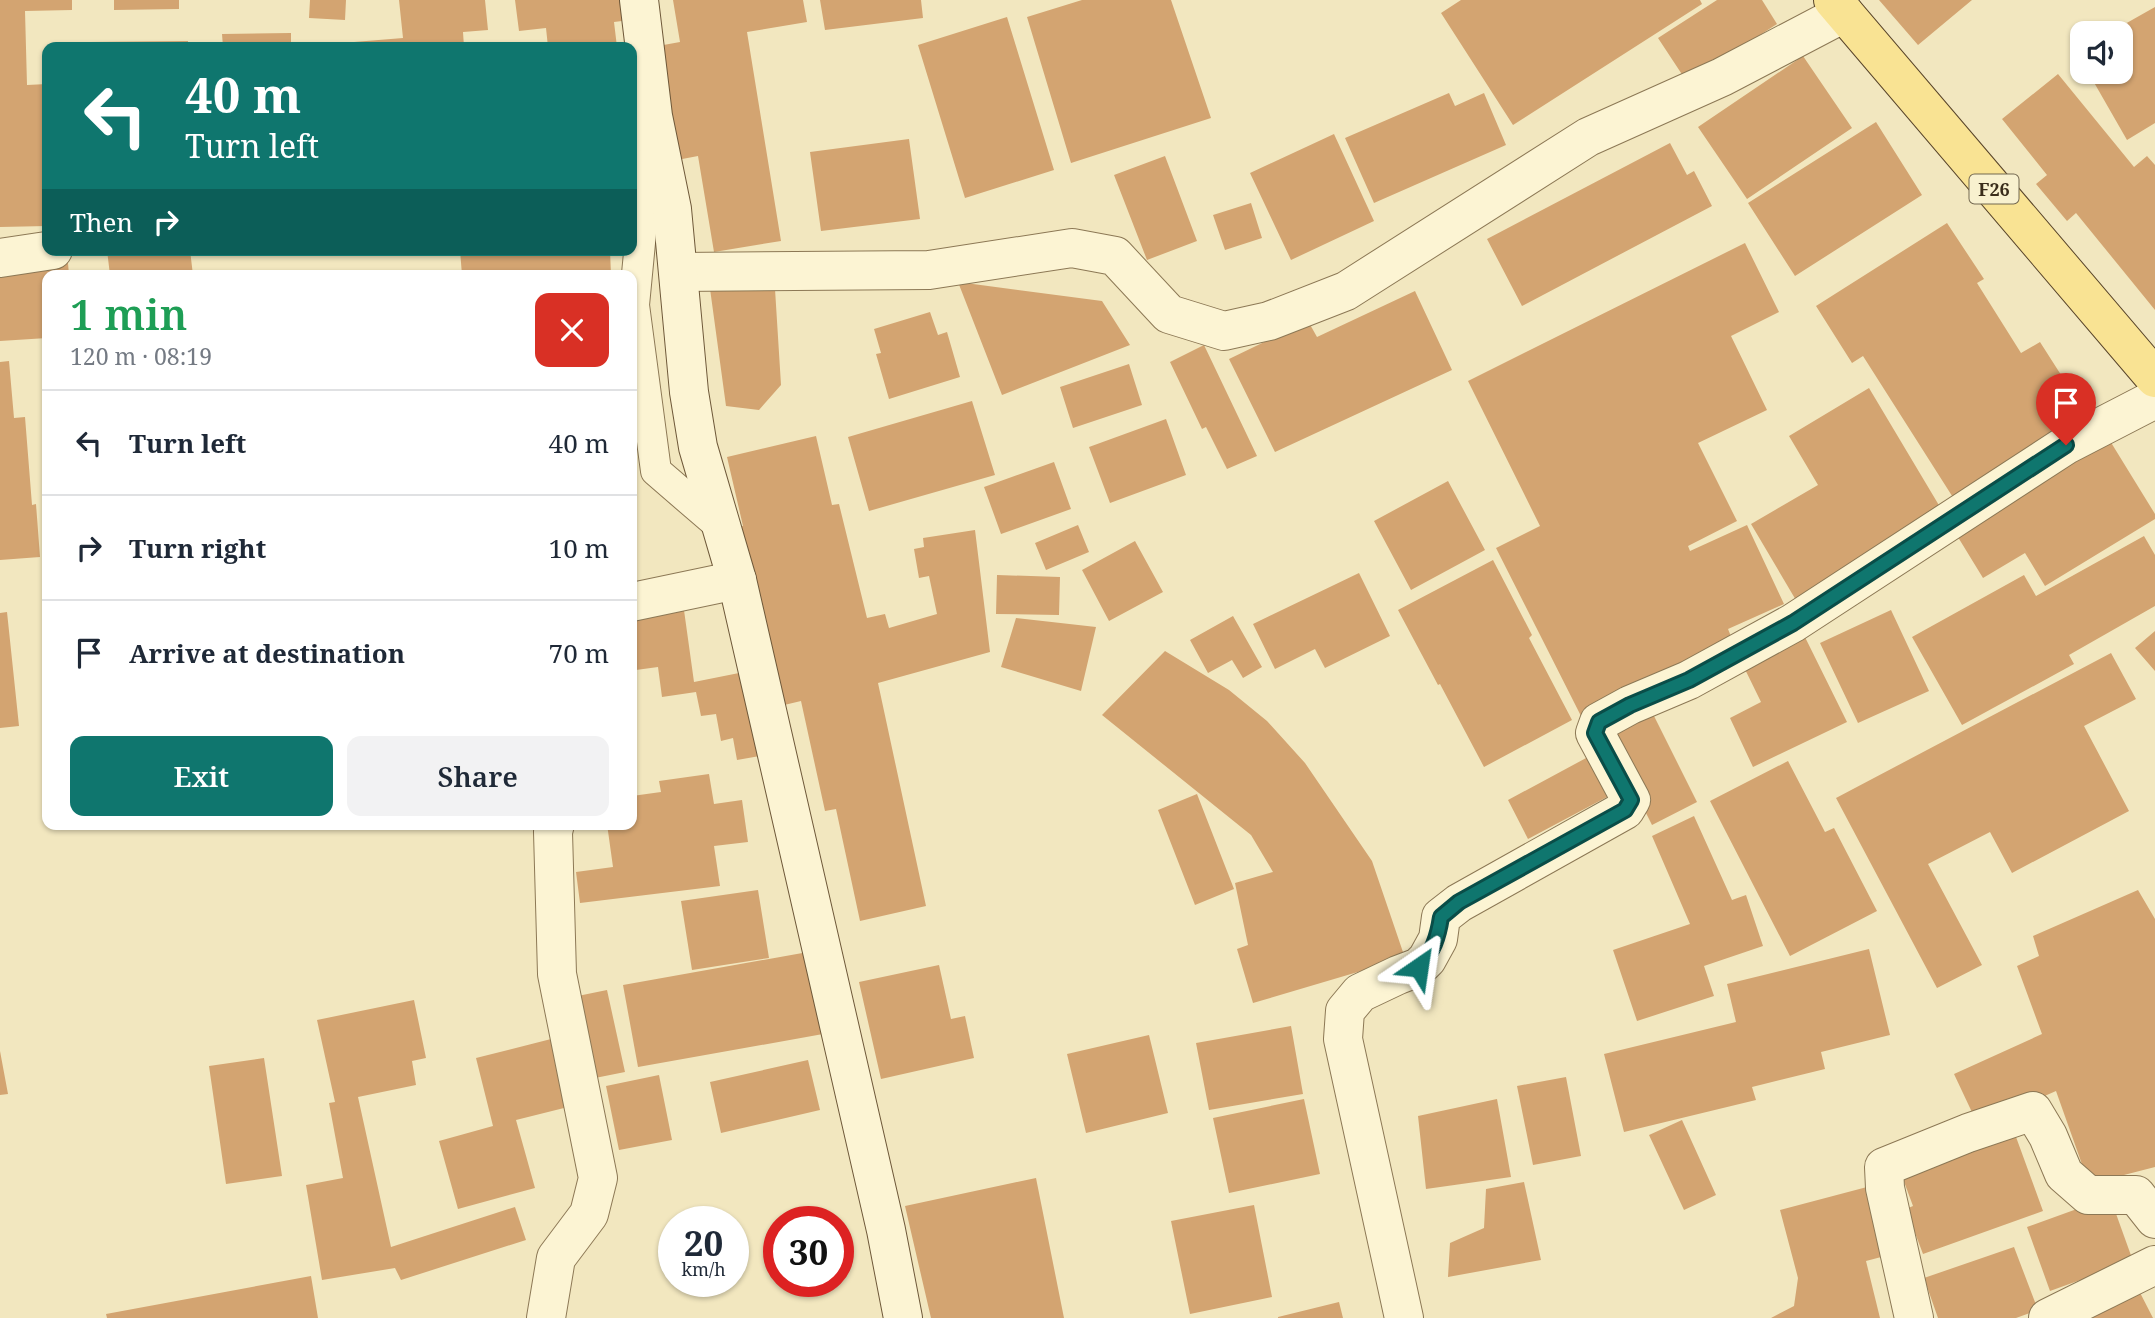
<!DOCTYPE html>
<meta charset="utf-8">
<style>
:root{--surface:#fff;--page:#f2f2f3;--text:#1f2937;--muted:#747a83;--line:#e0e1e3;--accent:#0f766e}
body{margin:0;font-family:"Noto Serif",serif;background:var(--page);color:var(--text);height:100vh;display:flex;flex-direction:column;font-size:26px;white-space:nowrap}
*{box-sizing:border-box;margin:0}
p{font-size:23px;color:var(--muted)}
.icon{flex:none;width:38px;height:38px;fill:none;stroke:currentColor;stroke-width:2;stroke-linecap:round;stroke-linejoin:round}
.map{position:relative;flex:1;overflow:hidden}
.panel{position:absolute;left:42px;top:270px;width:595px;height:560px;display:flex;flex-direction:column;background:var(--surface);border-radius:14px;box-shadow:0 2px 5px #0004}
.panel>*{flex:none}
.hud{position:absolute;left:42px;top:42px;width:595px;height:214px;border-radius:14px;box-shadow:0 2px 5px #0004;background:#0f766e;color:#fff;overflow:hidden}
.buttons{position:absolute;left:2070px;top:21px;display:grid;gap:14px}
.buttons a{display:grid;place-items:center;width:63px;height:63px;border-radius:14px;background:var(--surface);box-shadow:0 2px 5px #0004;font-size:35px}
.speed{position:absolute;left:658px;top:1206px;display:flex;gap:14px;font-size:35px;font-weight:700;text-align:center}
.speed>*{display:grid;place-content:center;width:91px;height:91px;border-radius:50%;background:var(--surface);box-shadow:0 2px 5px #0004;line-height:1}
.speed small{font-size:18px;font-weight:400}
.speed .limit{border:10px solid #d22;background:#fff;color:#111}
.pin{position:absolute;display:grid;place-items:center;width:60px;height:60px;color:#fff;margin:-72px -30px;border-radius:50% 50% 50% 0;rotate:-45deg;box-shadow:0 0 7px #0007}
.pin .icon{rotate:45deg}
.me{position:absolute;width:77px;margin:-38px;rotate:32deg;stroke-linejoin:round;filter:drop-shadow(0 0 5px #0008)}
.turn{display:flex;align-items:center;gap:24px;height:147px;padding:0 28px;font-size:32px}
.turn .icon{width:91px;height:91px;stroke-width:2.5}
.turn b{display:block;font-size:49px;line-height:60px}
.then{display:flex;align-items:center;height:66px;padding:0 28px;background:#0003;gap:14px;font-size:26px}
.round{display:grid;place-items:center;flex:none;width:74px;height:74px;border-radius:14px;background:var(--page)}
.headline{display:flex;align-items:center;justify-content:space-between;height:119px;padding:0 28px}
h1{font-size:42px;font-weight:600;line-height:52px;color:#1e9e55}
.action{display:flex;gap:14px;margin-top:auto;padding:14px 28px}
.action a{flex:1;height:80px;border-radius:14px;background:var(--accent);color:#fff;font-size:28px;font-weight:600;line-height:80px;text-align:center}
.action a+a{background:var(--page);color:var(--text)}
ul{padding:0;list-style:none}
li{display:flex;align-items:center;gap:21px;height:105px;padding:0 28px;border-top:2px solid var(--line)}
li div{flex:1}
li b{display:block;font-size:26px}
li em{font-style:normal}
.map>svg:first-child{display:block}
</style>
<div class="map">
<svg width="2155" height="1318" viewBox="0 0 2155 1318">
<rect width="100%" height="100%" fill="#f2e7bf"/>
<path fill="#d3a471" d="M0,0H72V10L25,11L27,85L47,84V226L0,227Z
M114,0H179V9L114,10Z
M310,0H346L345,20L309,18Z
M399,0H485L488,30L463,32L464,47H354V42L403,38Z
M515,0H620L622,21L614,22L617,47H548L546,28L519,31Z
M673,0H803L807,22L747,32L781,241L714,252L698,156L677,160L658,46L680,42Z
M820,0H921L923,18L825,30Z
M1082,0H1171L1211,118L1071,163L1027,17Z
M1461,0H1700L1702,4L1513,125L1441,13Z
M1717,0H1762L1777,24L1687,82L1658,38Z
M1879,0H1972L1918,45Z
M2155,7V123L2127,140L2088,72H2121V33H2109Z
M1007,17L1054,170L965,198L918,45Z
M291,33V47H223L222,34Z
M188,41V47H90V42Z
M1803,56L1852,128L1747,199L1698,127Z
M2058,74L2134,167L2147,156L2155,165V310L2076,213L2067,221L2036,184L2047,175L2002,119Z
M1449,93L1455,106L1484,93L1506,145L1374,203L1345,138Z
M1876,122L1922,195L1795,276L1748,203Z
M1334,134L1374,221L1291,260L1250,173Z
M909,139L920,219L821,231L810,152Z
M1670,143L1687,175L1694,171L1712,206L1522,306L1487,239Z
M1165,156L1197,241L1147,260L1114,175Z
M1251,203L1262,238L1225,250L1213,215Z
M1947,223L1984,279L1977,283L2021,353L2040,342L2086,414L1954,499L1863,356L1852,363L1816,306Z
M1745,243L1779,312L1731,336L1767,410L1698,443L1737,521L1688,546L1690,551L1747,525L1784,604L1728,629L1734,644L1583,720L1496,548L1540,526L1468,381Z
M107,250H190L193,275H110Z
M460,250H610L611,275H462Z
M773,257L781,385L759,410L726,406L708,274Z
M68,263L69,275H47V338L0,341V269Z
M958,282L1102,301L1130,345L1002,395Z
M1415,291L1452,370L1275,452L1229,359L1308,321L1317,337Z
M930,312L938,335L947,332L960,377L889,399L876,354L881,353L874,329Z
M1204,345L1257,456L1227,469L1206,427L1202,429L1170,362Z
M9,361L14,418L25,417L32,505L36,504L40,557L0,560V362Z
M1129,364L1142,405L1073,428L1060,387Z
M1869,388L1943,512L1800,607L1751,524L1818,485L1789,436Z
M972,401L995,475L869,511L848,437Z
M1166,419L1186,475L1110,503L1089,447Z
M816,436L832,505L839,504L867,618L885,614L889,628L937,614L929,576L919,578L914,549L924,547L923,538L975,530L990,652L878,683L926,906L860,921L836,809L825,811L801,701L780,706L737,527L743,526L727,457Z
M2107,436L2155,514V519L2045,586L2025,553L1983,578L1953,529Z
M1054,462L1071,509L1001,534L984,487Z
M1448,481L1485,550L1411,590L1374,521Z
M1078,525L1089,552L1046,570L1035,543Z
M2144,536L2155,555V606L2069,655L2074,664L1962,725L1912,637L2024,575L2036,596Z
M1135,541L1163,592L1109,621L1082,570Z
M1493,560L1532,635L1529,638L1572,720L1484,767L1440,684L1438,685L1398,610Z
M1359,573L1390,636L1325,668L1315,649L1275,669L1253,624Z
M997,575L1060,577L1059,615L996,614Z
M683,603L694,682L744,672L765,755L737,760L733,738L721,741L716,714L701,716L696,692L662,697L658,667L636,670L632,648V611Z
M1891,610L1929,691L1858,723L1820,643Z
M7,612L19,726L0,728V613Z
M1233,616L1262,667L1243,678L1232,660L1208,673L1190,640Z
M1016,618L1096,627L1081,691L1001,667Z
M1799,625L1847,722L1753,767L1730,718L1761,702L1738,655Z
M2155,631V671L2135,648Z
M1165,651L1229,690L1267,721L1305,763L1372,861L1405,958L1253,1003L1237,949L1248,945L1235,883L1273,872L1251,835L1102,715Z
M2111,653L2136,699L2084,726L2129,811L2012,873L1990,832L1928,864L1982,965L1937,988L1836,798Z
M1651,710L1697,802L1652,825L1606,733Z
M1601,750L1622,789L1528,839L1508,800Z
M1788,761L1825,832L1834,828L1877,911L1790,956L1710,801Z
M709,774L714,804L742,800L748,842L714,846L720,886L580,903L576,872L613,867L607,824H632V796L661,792L659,781Z
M1197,794L1234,889L1195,905L1158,810Z
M1694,816L1732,900L1746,895L1763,946L1704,966L1714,996L1637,1021L1613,950L1690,924L1652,836Z
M758,890L769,958L692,970L681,901Z
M2138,890L2155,919V1167L2089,1184L2056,1091L1978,1125L1954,1074L2042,1034L2017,966L2039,956L2033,936Z
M1869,949L1890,1035L1821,1052L1825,1069L1752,1087L1756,1100L1624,1132L1604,1054L1736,1022L1727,984Z
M808,952L823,1034L638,1067L623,985Z
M939,965L951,1019L965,1016L974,1058L881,1079L859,982Z
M607,990L625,1072L585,1080L568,998Z
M414,1000L426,1058L412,1061L416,1085L358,1097L391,1247L515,1207L526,1240L401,1280L395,1268L322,1280L306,1185L343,1178L329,1103L335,1102L317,1020Z
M1291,1026L1303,1094L1209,1110L1196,1043Z
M1149,1035L1168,1113L1086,1133L1067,1054Z
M555,1038L572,1106L516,1120L535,1188L458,1209L439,1141L493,1126L476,1058Z
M0,1051L8,1094L0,1095Z
M264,1058L282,1176L226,1184L209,1066Z
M808,1060L820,1110L721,1133L710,1082Z
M659,1075L672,1140L619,1150L606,1086Z
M1566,1077L1581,1156L1533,1165L1517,1086Z
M1304,1099L1320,1174L1229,1193L1213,1118Z
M1497,1099L1511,1177L1426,1189L1418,1116Z
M1682,1120L1716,1195L1684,1210L1649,1135Z
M2012,1126L2043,1211L1923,1254L1906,1209L1913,1206L1899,1168Z
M1036,1178L1064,1318H931L905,1206Z
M1524,1182L1541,1260L1448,1277L1450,1243L1484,1228L1486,1189Z
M1867,1187L1885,1256L1866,1261L1880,1318H1771L1794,1306L1798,1278L1780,1210Z
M2110,1197L2133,1261L2050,1291L2027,1227Z
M1254,1205L1272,1297L1190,1314L1171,1221Z
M2014,1247L2038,1310L2016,1318H1938L1924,1278Z
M311,1276L318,1318H107L106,1314Z
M2134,1281L2153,1318H2060Z
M1339,1302L1343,1318H1278V1317Z"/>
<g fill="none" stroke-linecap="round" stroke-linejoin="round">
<defs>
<path id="pedestrian" d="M650,139L634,305L656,471L721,527"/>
<path id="minor" d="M0,258L53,250
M679,272L929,270L1072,248L1115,256L1169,314L1224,331L1269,321L1346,291L1588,137L1722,77L1844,13
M632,602L737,580
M546,1318L556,1258L589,1214L598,1178L557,974L553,832L555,824
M1404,1318L1343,1039L1345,1011L1360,993L1398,975L1419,967L1427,959L1438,939L1441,917L1459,903L1625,810L1631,800L1595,733L1599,722L1630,705L1689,680L1793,623L2066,445L2155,399
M1914,1318L1885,1188L1884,1167L1968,1133L2033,1111L2048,1136L2064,1174L2088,1195H2136L2155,1219
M2048,1318L2155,1265"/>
<path id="secondary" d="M639,0L653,116L672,209L689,392L698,447L737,580L886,1230L903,1318"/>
<path id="primary" d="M1833,0L2155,378"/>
</defs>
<use href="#pedestrian" stroke="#8c7855" stroke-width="32"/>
<use href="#minor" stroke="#8c7855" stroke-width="40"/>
<use href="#secondary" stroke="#6e5839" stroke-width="40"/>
<use href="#primary" stroke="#59452a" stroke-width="40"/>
<use href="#pedestrian" stroke="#fcf4d3" stroke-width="30"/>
<use href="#minor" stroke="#fcf4d3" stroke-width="38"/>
<use href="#secondary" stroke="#fcf4d3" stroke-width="38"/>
<use href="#primary" stroke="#f9e393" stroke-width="38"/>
</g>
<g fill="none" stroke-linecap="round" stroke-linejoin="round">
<defs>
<path id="route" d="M1419,967C1433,952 1438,937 1441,917L1459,902L1625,810L1631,800L1595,733L1599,722L1630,705L1689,680L1793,623L2066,445"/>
</defs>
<use href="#route" stroke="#0a4d48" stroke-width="18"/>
<use href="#route" stroke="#0f766e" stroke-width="12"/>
</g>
<g text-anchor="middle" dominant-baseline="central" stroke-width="5" stroke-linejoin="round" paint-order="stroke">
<rect fill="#f8f1cf" stroke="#736851" stroke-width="2" x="1969.5" y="174.5" width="49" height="29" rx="5"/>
<g font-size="18" font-weight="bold" fill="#3a2d1b">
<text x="1994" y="189">F26</text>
</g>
</g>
</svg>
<div class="buttons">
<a><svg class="icon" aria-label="sound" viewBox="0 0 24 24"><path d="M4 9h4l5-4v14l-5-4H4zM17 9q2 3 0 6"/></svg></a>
</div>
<div class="speed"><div>20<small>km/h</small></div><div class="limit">30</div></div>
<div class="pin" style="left:2066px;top:445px;background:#d93025"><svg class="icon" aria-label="arrive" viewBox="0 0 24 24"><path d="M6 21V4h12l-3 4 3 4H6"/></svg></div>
<svg class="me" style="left:1419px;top:967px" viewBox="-20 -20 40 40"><path d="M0-17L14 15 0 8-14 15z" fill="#0f766e" stroke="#fff" stroke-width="4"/></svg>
<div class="hud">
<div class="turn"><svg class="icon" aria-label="left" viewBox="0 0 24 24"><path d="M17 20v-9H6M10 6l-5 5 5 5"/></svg><div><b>40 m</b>Turn left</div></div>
<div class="then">Then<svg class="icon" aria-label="right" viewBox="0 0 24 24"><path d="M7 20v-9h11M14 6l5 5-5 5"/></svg></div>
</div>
<section class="panel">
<div class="headline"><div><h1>1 min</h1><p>120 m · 08:19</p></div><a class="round" style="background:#d93025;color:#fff"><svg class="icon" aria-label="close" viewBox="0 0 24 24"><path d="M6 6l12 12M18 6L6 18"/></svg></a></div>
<ul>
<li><svg class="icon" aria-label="left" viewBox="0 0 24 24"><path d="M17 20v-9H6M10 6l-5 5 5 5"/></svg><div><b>Turn left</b></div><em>40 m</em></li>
<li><svg class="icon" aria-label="right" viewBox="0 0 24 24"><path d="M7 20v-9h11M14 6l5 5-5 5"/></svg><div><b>Turn right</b></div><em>10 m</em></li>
<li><svg class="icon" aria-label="arrive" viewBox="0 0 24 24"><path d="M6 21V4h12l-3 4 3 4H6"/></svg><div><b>Arrive at destination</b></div><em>70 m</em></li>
</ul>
<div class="action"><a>Exit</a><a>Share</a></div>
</section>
</div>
